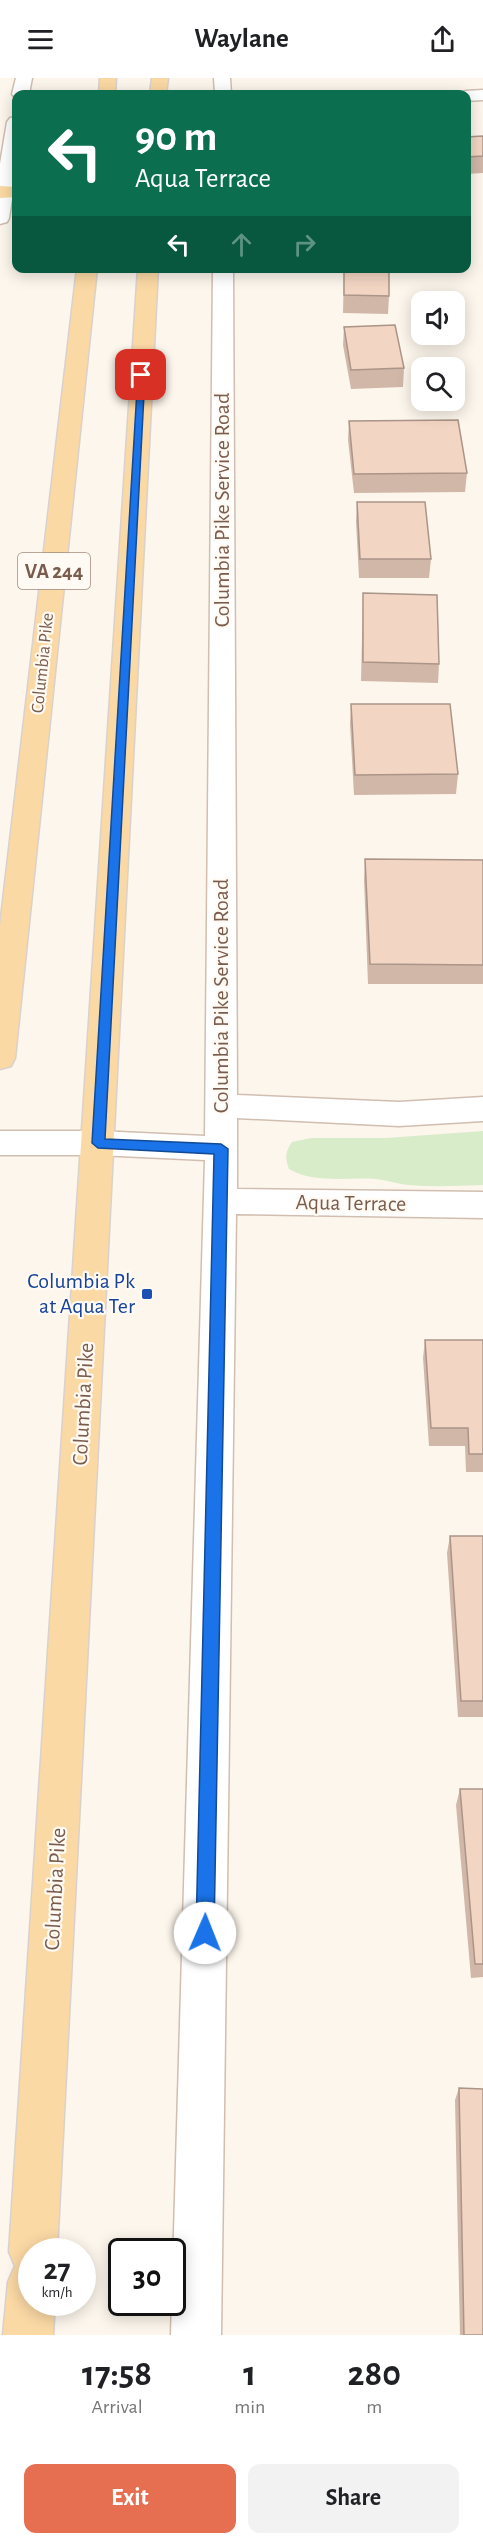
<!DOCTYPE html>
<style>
:root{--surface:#fff;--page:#f2f2f2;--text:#202124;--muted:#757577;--accent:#e76f51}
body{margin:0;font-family:"Alegreya Sans",sans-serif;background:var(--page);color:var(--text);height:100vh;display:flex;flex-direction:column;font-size:22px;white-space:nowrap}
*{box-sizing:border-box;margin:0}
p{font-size:20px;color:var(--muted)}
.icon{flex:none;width:33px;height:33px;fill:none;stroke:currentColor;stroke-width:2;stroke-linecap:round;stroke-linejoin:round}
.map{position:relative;height:2257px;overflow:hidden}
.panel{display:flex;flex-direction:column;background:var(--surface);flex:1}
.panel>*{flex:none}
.top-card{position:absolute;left:12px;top:12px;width:459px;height:183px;border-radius:12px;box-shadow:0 3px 15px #0003;background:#0b6e4f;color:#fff;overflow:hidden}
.buttons{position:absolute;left:411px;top:213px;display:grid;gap:12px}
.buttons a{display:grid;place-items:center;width:54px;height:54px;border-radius:12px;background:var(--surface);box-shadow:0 3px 15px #0003;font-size:30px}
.speed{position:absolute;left:18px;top:2160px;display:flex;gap:12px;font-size:30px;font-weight:700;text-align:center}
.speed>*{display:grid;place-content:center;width:78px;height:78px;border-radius:50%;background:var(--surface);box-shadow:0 3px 15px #0003;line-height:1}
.speed small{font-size:15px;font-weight:400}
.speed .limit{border:3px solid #111;border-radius:9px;background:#fff;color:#111}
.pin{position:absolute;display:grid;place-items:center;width:51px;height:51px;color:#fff;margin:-26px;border-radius:12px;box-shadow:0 3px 9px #0006}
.me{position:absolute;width:66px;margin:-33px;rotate:1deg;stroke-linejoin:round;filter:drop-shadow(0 0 4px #0008)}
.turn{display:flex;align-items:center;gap:21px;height:126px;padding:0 24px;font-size:27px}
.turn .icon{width:78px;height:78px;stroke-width:2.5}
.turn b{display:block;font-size:42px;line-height:51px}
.lanes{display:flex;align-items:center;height:57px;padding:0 24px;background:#0003;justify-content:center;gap:30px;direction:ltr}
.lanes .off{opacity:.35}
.eta{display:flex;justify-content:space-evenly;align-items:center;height:102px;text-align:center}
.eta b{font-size:36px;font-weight:700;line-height:42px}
.primary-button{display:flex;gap:12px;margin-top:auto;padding:12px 24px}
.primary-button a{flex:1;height:69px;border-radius:12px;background:var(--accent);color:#fff;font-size:24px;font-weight:700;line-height:69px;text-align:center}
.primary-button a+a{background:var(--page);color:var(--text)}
header{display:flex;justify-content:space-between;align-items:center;height:78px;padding:0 24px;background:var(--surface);font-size:27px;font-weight:700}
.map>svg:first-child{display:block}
</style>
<header><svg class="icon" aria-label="menu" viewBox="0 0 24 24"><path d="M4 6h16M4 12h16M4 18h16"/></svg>Waylane<svg class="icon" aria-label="share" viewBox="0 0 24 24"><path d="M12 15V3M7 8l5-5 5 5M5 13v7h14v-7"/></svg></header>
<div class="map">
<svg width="483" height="2257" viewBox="0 0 483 2257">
<rect width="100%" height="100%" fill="#fdf6ec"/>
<path fill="#d8ecc9" d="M483,1053V1107C458,1108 433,1109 408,1107C397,1106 387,1102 376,1101C346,1099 316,1106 289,1091C285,1080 285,1074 292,1064L311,1060H386Z"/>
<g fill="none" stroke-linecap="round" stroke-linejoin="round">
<defs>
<path id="minor" d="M16,0H32L29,16H16L15,20L12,16Z
M214,0H230L231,16H215Z
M483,12V22L466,23V16H458L466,13Z
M16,39V96L9,140L7,144L0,146V86L7,44L10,40Z
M213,190H233L237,1017L399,1024L483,1019V1043L399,1048L237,1040V1111L483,1114V1140L236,1136L221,2257H171L205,1082L98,1077H0V1053H98L205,1058Z"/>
<path id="primary" d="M100,0H116L115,16H99Z
M152,0H168L166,16H150Z
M0,108L16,109V119L0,120Z
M77,190H97L15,980L11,988L0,991V848Z
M138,190H158L57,2174H32V2224H55L53,2257H3L8,2204L15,2188L9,2174Z"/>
</defs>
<use href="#minor" stroke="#d1beb0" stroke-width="3"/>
<use href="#primary" stroke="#dad1cd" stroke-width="3"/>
<use href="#minor" fill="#fff" fill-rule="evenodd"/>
<use href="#primary" fill="#fbd9a5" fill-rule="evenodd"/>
</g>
<path fill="#d1b7a8" d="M483,58V95L466,96V59Z
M344,190L389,218L388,236L343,235Z
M344,249L404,290L403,309L351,311L343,267Z
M349,343L467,395L465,414L354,415L348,362Z
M357,424L431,481L429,500H359L356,443Z
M363,515L439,586L438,605L361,603Z
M351,626L458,696L456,716L354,717L350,646Z
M365,781L483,782V906H368L364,801Z
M425,1262H483V1394H466L465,1368H429L423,1280Z
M450,1458H483V1639H458L447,1475Z
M460,1711H483V1899L471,1900L456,1727Z
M459,2010L483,2257H460L455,2022Z"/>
<path fill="#f3d5c3" stroke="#aa9588" stroke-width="1.5" d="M483,58V78L466,79V59Z
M344,190H389V218L344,217Z
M395,247L404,290L351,292L344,249Z
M458,342L467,395L354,396L349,343Z
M357,424H425L431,481H360Z
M363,515L437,517L439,586L363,584Z
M351,626H450L458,696L355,697Z
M365,781L483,782V887L370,886Z
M425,1262H483V1376H469L468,1350H431Z
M450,1458H483V1623H461Z
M460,1711H483V1886H475Z
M459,2010L483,2011V2257H464Z"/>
<path fill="#1a73e8" stroke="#114b97" stroke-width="1.5" d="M138,295L145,297L105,1061L221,1066L228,1071L214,1855L211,1862L205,1864L198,1862L196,1855L214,1076L98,1070L92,1065Z"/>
<rect fill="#1a4fb4" stroke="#fffaf3" stroke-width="2" x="141" y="1210" width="12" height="12" rx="3"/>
<g text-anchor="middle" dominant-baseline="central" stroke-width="4.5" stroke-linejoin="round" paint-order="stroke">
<g font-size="18" fill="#7a5c4d" stroke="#fffaf3">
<text transform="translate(43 585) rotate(-84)">Columbia Pike</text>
</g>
<rect fill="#fffaf3" stroke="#a28b7f" stroke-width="1.5" x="18" y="475" width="72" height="36" rx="4.5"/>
<g font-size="21" font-weight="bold" fill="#7a5c4d">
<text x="54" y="493">VA 244</text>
</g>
<g font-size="22" fill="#7a5c4d" stroke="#fffaf3">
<text transform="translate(222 432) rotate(-90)">Columbia Pike Service Road</text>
<text transform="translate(221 918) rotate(-90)">Columbia Pike Service Road</text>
<text transform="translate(351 1125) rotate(1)">Aqua Terrace</text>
<text transform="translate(83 1326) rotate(-87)">Columbia Pike</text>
<text transform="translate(55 1811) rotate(-87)">Columbia Pike</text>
</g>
<g font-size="22" fill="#164399" stroke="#fffaf3" text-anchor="end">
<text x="135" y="1203">Columbia Pk<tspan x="135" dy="25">at Aqua Ter</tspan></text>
</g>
</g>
</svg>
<div class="buttons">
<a><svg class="icon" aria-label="sound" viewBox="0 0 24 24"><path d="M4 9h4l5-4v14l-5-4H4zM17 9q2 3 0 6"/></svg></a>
<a><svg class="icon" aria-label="search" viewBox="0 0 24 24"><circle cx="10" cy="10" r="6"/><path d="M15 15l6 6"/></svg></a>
</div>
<div class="speed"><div>27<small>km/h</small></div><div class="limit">30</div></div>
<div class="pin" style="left:141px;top:297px;background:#d93025"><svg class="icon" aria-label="arrive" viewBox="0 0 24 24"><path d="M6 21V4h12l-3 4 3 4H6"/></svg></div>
<svg class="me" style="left:205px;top:1855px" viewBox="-20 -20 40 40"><circle r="19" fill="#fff"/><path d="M0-13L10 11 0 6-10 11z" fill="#1a73e8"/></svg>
<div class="top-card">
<div class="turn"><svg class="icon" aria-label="left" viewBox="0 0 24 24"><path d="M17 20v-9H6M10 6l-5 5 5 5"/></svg><div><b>90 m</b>Aqua Terrace</div></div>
<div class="lanes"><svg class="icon" aria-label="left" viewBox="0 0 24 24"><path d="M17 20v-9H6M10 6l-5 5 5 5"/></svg><svg class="icon off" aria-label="ahead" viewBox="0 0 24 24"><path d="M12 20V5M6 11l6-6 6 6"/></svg><svg class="icon off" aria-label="right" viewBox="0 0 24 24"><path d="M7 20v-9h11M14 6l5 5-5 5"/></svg></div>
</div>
</div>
<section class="panel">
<div class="eta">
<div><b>17:58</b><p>Arrival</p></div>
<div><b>1</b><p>min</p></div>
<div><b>280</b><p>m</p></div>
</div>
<div class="primary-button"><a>Exit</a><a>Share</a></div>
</section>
